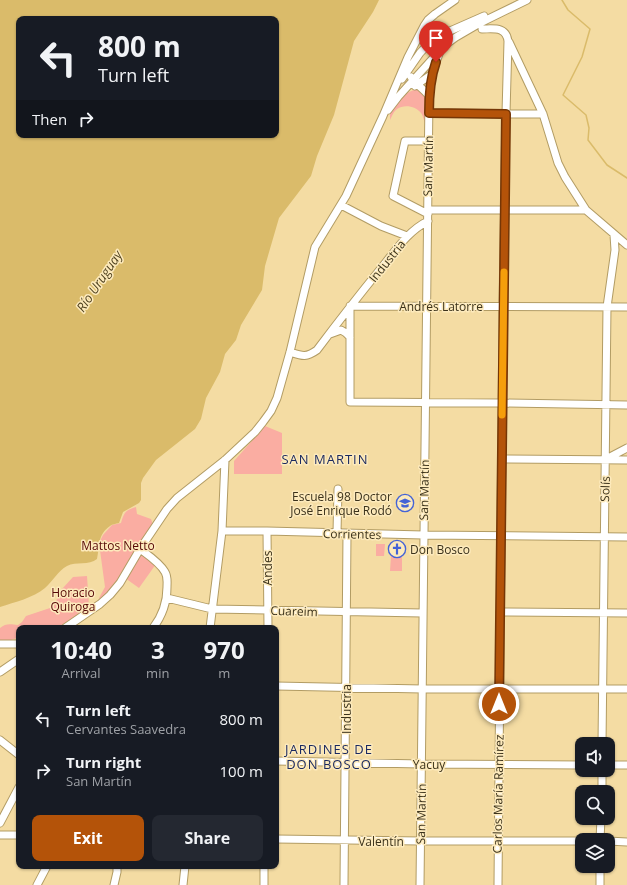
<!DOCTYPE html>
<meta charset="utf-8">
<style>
:root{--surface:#171b24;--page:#242831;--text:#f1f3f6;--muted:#9ea1a6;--accent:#b45309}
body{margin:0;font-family:"Open Sans",sans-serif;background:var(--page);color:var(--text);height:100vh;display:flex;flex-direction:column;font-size:15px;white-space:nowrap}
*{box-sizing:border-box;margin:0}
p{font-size:13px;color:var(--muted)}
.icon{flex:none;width:22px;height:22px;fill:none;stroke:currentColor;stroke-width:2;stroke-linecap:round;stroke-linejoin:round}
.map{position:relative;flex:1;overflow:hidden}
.sheet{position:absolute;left:16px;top:625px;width:263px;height:244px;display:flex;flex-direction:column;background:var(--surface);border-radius:8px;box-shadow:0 1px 3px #0004}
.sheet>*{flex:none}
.top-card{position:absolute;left:16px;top:16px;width:263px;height:122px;border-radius:8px;box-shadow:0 1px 3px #0004;background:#171b24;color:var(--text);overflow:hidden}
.fabs{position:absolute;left:575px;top:737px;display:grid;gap:8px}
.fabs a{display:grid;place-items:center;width:40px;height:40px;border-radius:8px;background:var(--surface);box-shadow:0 1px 3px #0004;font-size:20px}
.pin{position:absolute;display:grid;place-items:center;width:34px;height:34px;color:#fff;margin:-41px -17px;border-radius:50% 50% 50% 0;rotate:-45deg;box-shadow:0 0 4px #0007}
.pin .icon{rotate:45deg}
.me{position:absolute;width:44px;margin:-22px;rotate:0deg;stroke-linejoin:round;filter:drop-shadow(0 0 3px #0008)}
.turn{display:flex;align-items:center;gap:14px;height:84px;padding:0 16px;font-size:18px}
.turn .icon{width:52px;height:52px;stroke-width:2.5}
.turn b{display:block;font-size:28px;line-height:34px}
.then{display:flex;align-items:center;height:38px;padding:0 16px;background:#0003;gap:8px;font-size:15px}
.eta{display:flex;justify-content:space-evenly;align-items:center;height:68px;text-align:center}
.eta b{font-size:24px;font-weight:700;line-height:28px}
.cta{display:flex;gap:8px;margin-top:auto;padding:8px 16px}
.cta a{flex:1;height:46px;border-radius:8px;background:var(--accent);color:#fff;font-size:16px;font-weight:700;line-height:46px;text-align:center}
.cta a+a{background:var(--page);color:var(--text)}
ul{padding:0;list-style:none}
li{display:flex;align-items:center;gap:12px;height:52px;padding:0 16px}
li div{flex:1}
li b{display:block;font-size:15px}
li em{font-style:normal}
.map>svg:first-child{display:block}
</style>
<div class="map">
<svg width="627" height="885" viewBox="0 0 627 885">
<rect width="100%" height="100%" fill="#f4dca3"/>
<path fill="#faada2" d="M418,89L426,96L427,128C424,123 424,117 421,113C416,106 404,104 397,109C394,111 392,116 390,120V113C397,103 404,91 418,89Z
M265,426L282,433V474H234V461Z
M136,507L137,514L151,519L153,525L112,589L101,600L99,598L105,587L99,543L103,535L112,525L121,523C124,512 126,510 136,507Z
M376,544H385L384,556H376Z
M142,554L156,564L139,588L125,578Z
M391,556H402V571H390Z
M87,576L89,607L57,628H19V637L9,641L0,640V628C6,623 10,624 18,625L22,622L26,616L53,607L62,589L73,577Z"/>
<path fill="#dabb6a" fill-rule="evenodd" d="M0,0H379L373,12L354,41L334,115L317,156L311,176L279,218L265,266L262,290L241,325L236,340L225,354L220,372L206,398L201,419L195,429L156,460L143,478L141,483V500L139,503L123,512L119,523C116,524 112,524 110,526C97,535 100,546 97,559C89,566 76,561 67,566C58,571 53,581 45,588C33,598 15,602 0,607ZM19,19H276V135H19Z"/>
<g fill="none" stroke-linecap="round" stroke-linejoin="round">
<path stroke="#dabb6a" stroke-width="1.5" d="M562,0L568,10L590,29L582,57L563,95L586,115L589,128L588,140L607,165L627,178"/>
<defs>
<path id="minor" d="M482,29C493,29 506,26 508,41L506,113L503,306L498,885
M509,42L543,114L558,163L565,177L586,210L627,245
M411,77C415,84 424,89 429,96
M402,79L420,53L434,38L484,16
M415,86L432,74
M388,110L398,97L445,45L456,37L480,23L527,0
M429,113L543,114
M341,205L381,226L407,236
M428,210H586
M428,214L393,196L405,141H429
M627,307L350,306V402L502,403L627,405
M330,334L341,330L346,333L350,337
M290,352C302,356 306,358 317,350C338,322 360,294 382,267C396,250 408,231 428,221
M503,459L627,460
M606,459L627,448
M222,531H267L423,535L627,537
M267,531L268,628
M337,533L338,489
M140,549C148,555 160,563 165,572C168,577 167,582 167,587C167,603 163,615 153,628
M167,598L212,609L422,613
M500,612L627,613
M65,628L100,604L110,595L120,583L140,549L167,509L177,498L225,460L255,432L263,422L271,411L277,398L290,352L315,247L346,196L383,116L408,57L424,26L428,20L435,14L455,0
M210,628L222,531L225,460
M0,644H19
M0,672L19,659
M276,686L422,689H627
M0,740L19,755
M602,744L607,307L615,250L614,235
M276,761L421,764L582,765
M608,765H627
M602,792V770
M0,823L19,787
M0,835H19
M276,839L420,841H582
M600,840L601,818
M608,841L627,842
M37,885L47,866
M114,885L117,872V866
M183,885L185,866
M264,885V866
M344,885L347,534
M420,885L429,96L432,74L440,51
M600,885V866"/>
</defs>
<use href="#minor" stroke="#b29c64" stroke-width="9"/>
<use href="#minor" stroke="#fff" stroke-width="7"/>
</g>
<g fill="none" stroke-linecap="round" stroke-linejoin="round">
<defs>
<path id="route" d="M436,62C430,79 429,95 429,113L506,114L499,704"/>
</defs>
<use href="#route" stroke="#753606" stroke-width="10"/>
<use href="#route" stroke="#b45309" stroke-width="7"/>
<path stroke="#f59e0b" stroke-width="7" d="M502,415L504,272"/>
</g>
<defs>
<symbol id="school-ring" viewBox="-11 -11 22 22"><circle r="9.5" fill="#fdeabc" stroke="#4463d6" stroke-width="1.5"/><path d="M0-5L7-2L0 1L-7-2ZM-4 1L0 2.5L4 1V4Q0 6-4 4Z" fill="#4463d6"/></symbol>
<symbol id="church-ring" viewBox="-11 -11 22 22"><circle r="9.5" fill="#fdeabc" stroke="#4463d6" stroke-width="1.5"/><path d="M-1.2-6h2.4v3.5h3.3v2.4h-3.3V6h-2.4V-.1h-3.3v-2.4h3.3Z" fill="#4463d6"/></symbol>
</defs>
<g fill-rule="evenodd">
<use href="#school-ring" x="395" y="493" width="20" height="20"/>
<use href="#church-ring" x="387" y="539" width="20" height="20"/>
</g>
<g text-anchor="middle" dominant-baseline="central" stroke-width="3" stroke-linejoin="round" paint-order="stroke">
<g font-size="12" fill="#3b321b" stroke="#fdeabc">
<text transform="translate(428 166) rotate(-89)">San Martín</text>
<text transform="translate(387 261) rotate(-51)">Industria</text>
<text x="441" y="306">Andrés Latorre</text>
<text transform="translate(605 489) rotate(-88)">Solís</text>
<text transform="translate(424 490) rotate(-89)">San Martín</text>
<text transform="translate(352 534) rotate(1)">Corrientes</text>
<text transform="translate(267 568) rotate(-90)">Andes</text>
<text transform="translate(294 611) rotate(2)">Cuareim</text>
<text transform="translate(346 709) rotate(-90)">Industria</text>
<text x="429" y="764">Yacuy</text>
<text transform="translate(498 794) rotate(-89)">Carlos María Ramírez</text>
<text transform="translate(421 814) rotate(-89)">San Martín</text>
<text x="381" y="841">Valentín</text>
</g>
<g font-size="12" fill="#3b321b" stroke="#fdeabc" text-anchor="end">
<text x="392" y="496">Escuela 98 Doctor<tspan x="392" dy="14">José Enrique Rodó</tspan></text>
<text x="410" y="549" text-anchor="start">Don Bosco</text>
</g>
<g font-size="12" fill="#560907" stroke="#fdeabc">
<text x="118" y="545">Mattos Netto</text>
<text x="73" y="592">Horacio<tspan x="73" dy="14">Quiroga</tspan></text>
</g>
<g font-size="13" font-style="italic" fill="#514320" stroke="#fdeabc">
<text transform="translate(99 281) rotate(-56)">Río Uruguay</text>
</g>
<g font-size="13" letter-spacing="1" fill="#19285f" stroke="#fdeabc">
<text x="325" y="459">SAN MARTIN</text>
<text x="329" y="749">JARDINES DE<tspan x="329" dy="15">DON BOSCO</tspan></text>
</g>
</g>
</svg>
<div class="fabs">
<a><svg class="icon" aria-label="sound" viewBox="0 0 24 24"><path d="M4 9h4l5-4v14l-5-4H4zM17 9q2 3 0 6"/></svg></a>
<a><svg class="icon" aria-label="search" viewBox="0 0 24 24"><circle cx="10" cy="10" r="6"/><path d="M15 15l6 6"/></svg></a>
<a><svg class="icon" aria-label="layers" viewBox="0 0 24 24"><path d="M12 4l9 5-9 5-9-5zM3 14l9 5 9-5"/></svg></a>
</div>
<div class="pin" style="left:436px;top:62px;background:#d93025"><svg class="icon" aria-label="arrive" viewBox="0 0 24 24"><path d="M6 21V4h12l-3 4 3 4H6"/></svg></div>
<svg class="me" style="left:499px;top:704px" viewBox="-20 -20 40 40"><circle r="17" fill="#b45309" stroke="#fff" stroke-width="3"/><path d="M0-11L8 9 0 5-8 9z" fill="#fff"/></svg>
<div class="top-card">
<div class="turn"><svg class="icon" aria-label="left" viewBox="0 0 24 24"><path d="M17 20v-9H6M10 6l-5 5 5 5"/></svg><div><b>800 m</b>Turn left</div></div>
<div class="then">Then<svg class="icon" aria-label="right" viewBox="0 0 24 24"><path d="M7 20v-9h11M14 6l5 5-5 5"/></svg></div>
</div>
<section class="sheet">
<div class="eta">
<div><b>10:40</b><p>Arrival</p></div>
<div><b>3</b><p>min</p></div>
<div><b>970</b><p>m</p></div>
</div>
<ul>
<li><svg class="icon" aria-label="left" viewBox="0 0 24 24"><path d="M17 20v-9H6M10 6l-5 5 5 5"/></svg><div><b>Turn left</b><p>Cervantes Saavedra</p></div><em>800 m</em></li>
<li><svg class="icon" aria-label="right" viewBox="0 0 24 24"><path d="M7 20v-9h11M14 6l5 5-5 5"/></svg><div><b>Turn right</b><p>San Martín</p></div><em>100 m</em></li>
</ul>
<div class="cta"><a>Exit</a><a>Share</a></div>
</section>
</div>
